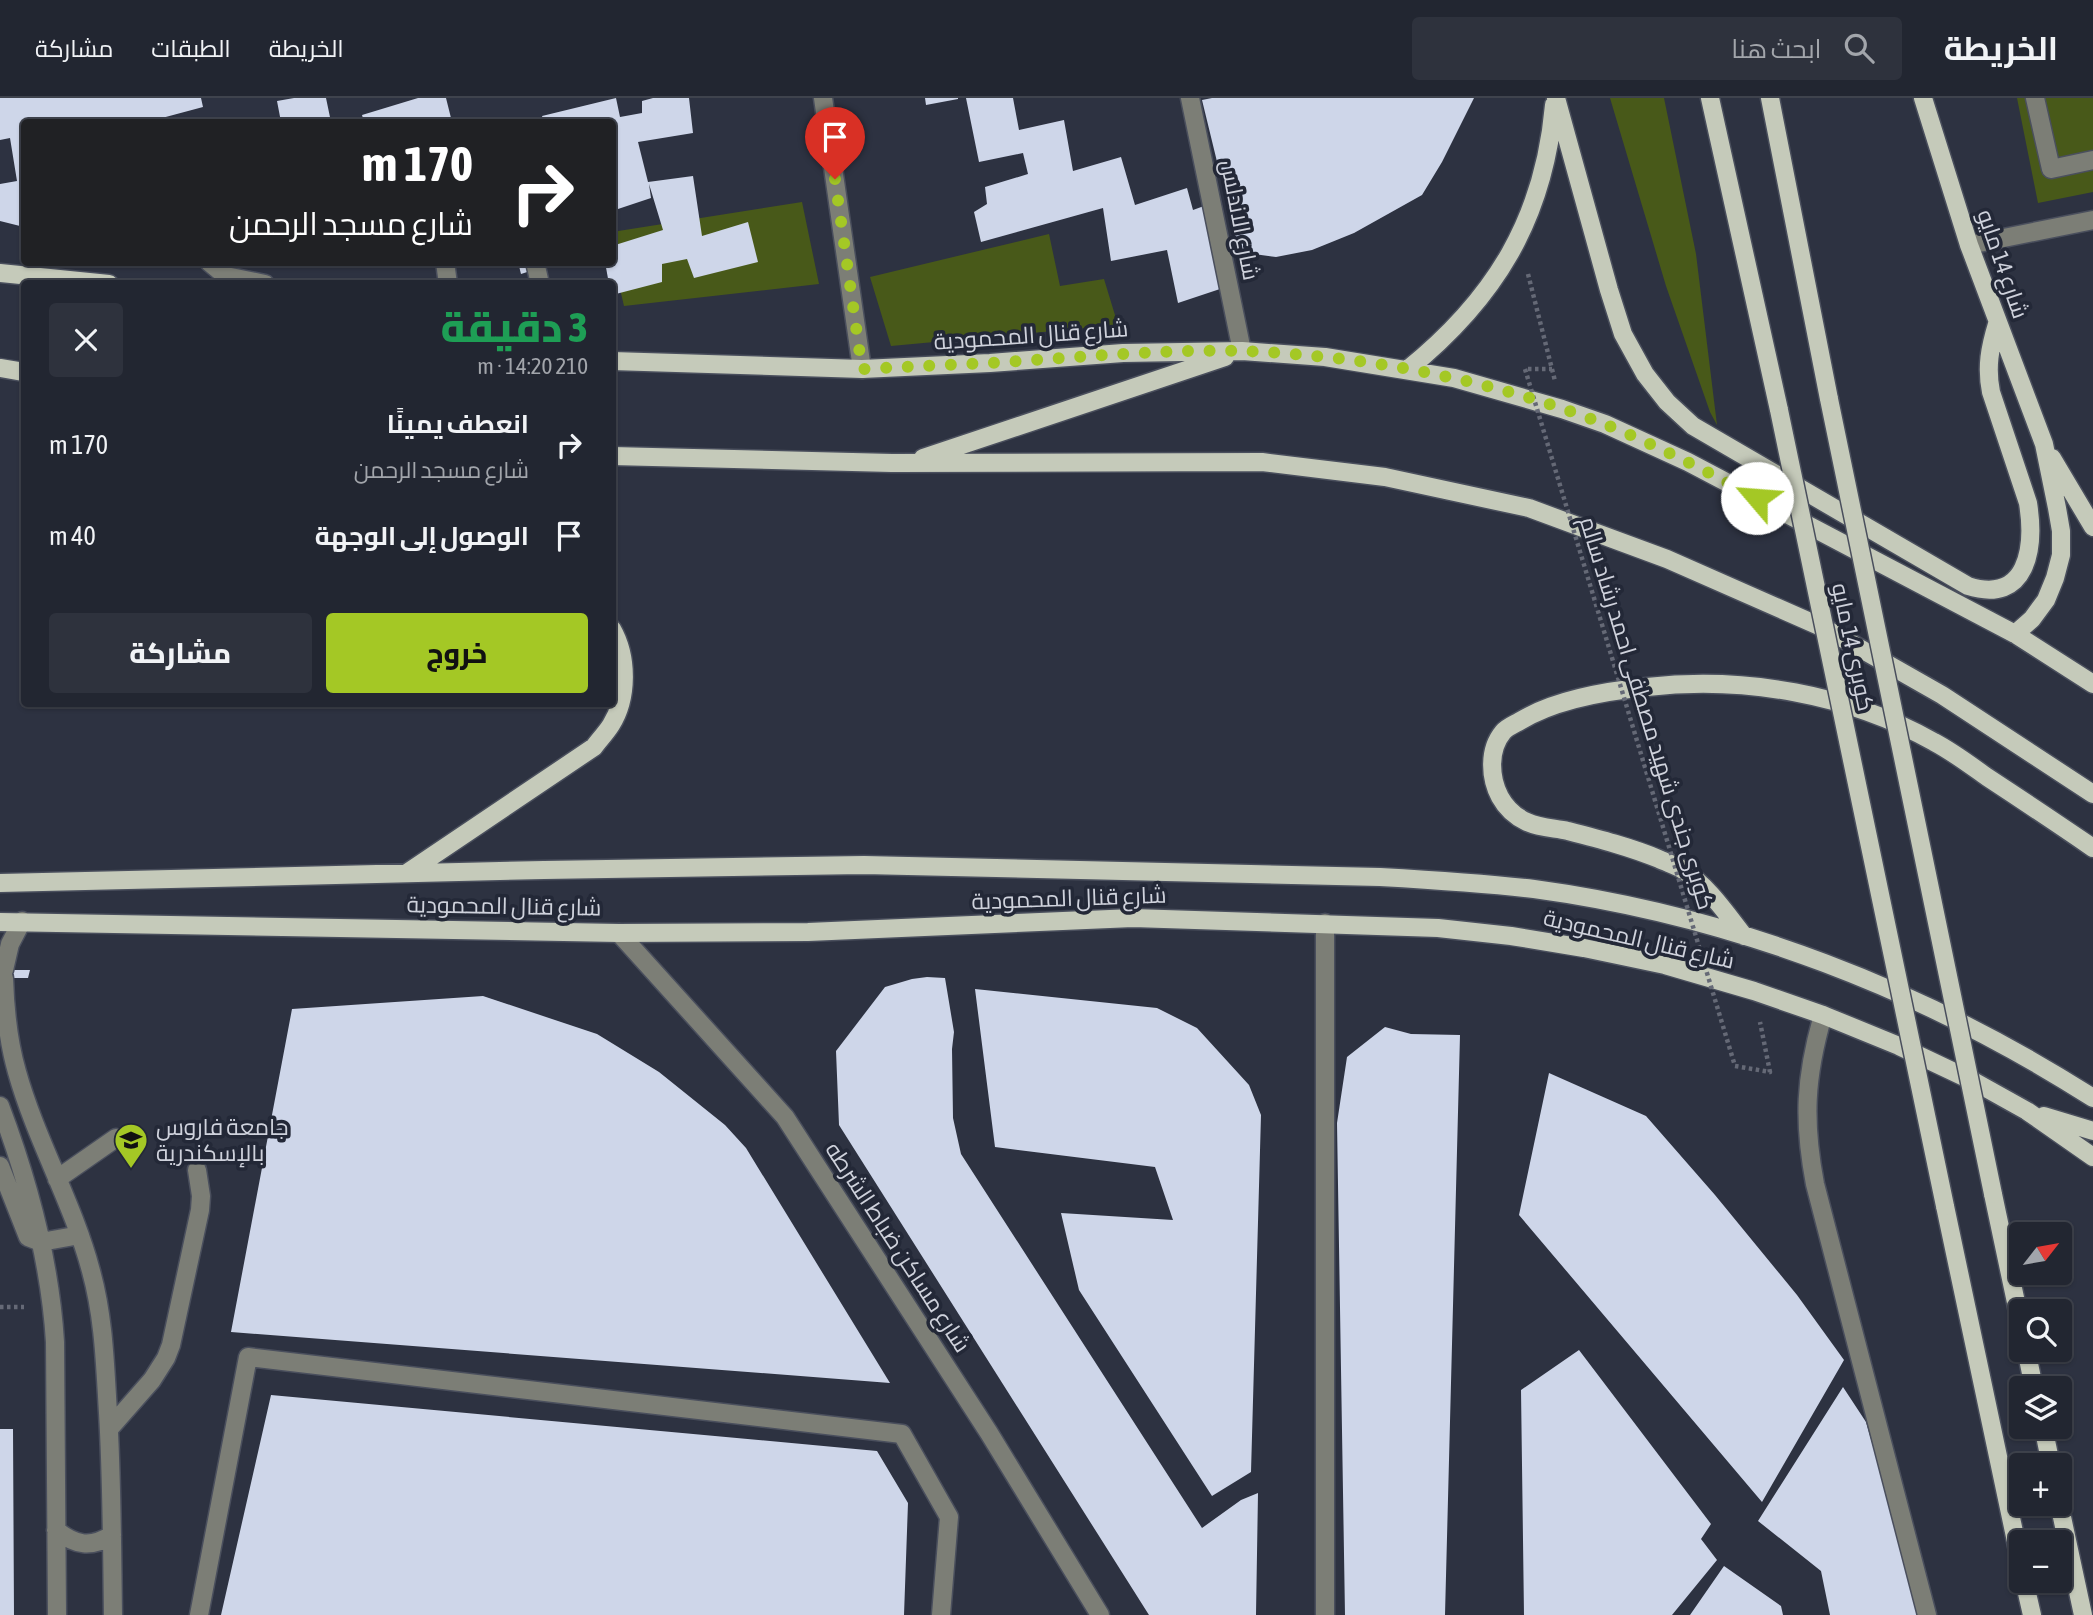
<!DOCTYPE html>
<html lang="ar">
<meta charset="utf-8">
<style>
:root{--surface:#222631;--page:#2e323d;--text:#f1f3f6;--muted:#a2a5ab;--line:#3f434d;--accent:#a4c825}
body{margin:0;font-family:"Asap Condensed",Cairo,sans-serif;background:var(--page);color:var(--text);direction:rtl;height:100vh;display:flex;flex-direction:column;font-size:26px;white-space:nowrap}
*{box-sizing:border-box;margin:0}
p{font-size:23px;color:var(--muted)}
.icon{flex:none;width:38px;height:38px;fill:none;stroke:currentColor;stroke-width:2;stroke-linecap:round;stroke-linejoin:round}
.map{position:relative;flex:1;overflow:hidden;direction:ltr}
.details{position:absolute;left:21px;top:182px;width:595px;height:427px;display:flex;flex-direction:column;background:var(--surface);border-radius:7px;box-shadow:0 2px 5px #0004,0 0 0 2px var(--line);direction:rtl}
.details>*{flex:none}
.hud{position:absolute;left:21px;top:21px;width:595px;height:147px;border-radius:7px;box-shadow:0 2px 5px #0004,0 0 0 2px var(--line);direction:rtl;background:#202124;color:#fff;overflow:hidden}
.needle{width:46px;rotate:59deg}
.controls{position:absolute;left:2009px;top:1124px;display:grid;gap:14px}
.controls a{display:grid;place-items:center;width:63px;height:63px;border-radius:7px;background:var(--surface);box-shadow:0 2px 5px #0004,0 0 0 2px var(--line);font-size:35px}
.pin{position:absolute;display:grid;place-items:center;width:60px;height:60px;color:#fff;margin:-72px -30px;border-radius:50% 50% 50% 0;rotate:-45deg;box-shadow:0 0 7px #0007}
.pin .icon{rotate:45deg}
.me{position:absolute;width:77px;margin:-38px;rotate:297deg;stroke-linejoin:round;filter:drop-shadow(0 0 5px #0008)}
.turn{display:flex;align-items:center;gap:24px;height:147px;padding:0 28px;font-size:32px}
.turn .icon{width:91px;height:91px;stroke-width:2.5}
.turn b{display:block;font-size:49px;line-height:60px}
.round{display:grid;place-items:center;flex:none;width:74px;height:74px;border-radius:7px;background:var(--page)}
.head{display:flex;align-items:center;justify-content:space-between;height:119px;padding:0 28px}
h1{font-size:42px;font-weight:800;line-height:52px;color:#1e9e55}
.button{display:flex;gap:14px;margin-top:auto;padding:14px 28px}
.button a{flex:1;height:80px;border-radius:7px;background:var(--accent);color:#111;font-size:28px;font-weight:800;line-height:80px;text-align:center}
.button a+a{background:var(--page);color:var(--text)}
ul{padding:0;list-style:none}
li{display:flex;align-items:center;gap:21px;height:91px;padding:0 28px}
li div{flex:1}
li b{display:block;font-size:26px}
li em{font-style:normal}
header{display:flex;align-items:center;gap:42px;box-sizing:border-box;height:98px;padding:0 35px;background:var(--surface);border-bottom:2px solid var(--line)}
header strong{font-size:33px}
nav{display:flex;gap:38px;margin-inline-start:auto;font-size:24px}
.search{width:490px;height:63px;background:var(--page);display:flex;align-items:center;gap:18px;box-sizing:border-box;padding:0 24px;border-radius:7px;color:var(--muted);font-size:26px}
.map>svg:first-child{display:block}
</style>
<header>
<strong>الخريطة</strong>
<div class="search"><svg class="icon" aria-label="search" viewBox="0 0 24 24"><circle cx="10" cy="10" r="6"/><path d="M15 15l6 6"/></svg>ابحث هنا</div>
<nav><a>الخريطة</a><a>الطبقات</a><a>مشاركة</a></nav>
</header>
<div class="map">
<svg width="2093" height="1517" viewBox="0 0 2093 1517">
<rect width="100%" height="100%" fill="#2d3241"/>
<path fill="#485919" d="M1610,0H1664L1696,156L1717,327L1710,314L1666,188Z
M2017,0H2093V94L2038,105Z
M802,104L819,186L624,208L613,161L612,134Z
M1049,136L1060,188L1104,181L1118,227L891,248L870,179Z"/>
<path fill="#ced6e9" d="M0,0H201L203,9L147,24H109V22L97,24H24V129L0,123V86L17,83L10,40L0,42Z
M294,0H326L331,24H281L277,3Z
M418,0H446L452,24H364L362,17Z
M616,0L620,19L642,15V3L653,0H689L693,35L638,44L648,84L693,78L702,138L748,124L758,164L694,180L687,161L662,166V184L612,197V186H609L605,164H612V148L663,132L649,86L651,100L612,113V24H544L542,18Z
M925,0H958V1L926,7Z
M966,0H1013L1019,32L1064,22L1073,73L1121,59L1135,107L1187,90L1193,112L1204,108L1220,191L1178,205L1167,152L1111,163L1103,110L981,144L974,114L987,106L985,89L1028,76L1023,55L979,64Z
M1212,0H1474L1442,64L1422,97L1354,135L1312,152L1276,159L1239,154L1202,2Z
M518,164H555V165L521,176Z
M0,872H30L28,880H4Z
M927,879L945,880L954,934L952,951L953,1020L961,1056L1202,1430L1241,1402L1258,1395L1256,1517H1149L839,1027L836,953L885,889L912,881Z
M975,891L1157,910L1197,930L1249,987L1261,1017L1251,1374L1212,1398L1079,1192L1061,1115L1173,1122L1155,1069L995,1049Z
M483,898L597,936L659,974L725,1027L746,1050L890,1285L231,1234L292,911Z
M1385,929L1411,936L1460,937L1445,1517H1345L1337,1025L1347,959Z
M1549,975L1646,1018L1715,1097L1797,1197L1844,1262L1762,1404L1519,1117Z
M1579,1252L1711,1426L1701,1441L1717,1462L1672,1517H1524L1521,1292Z
M1843,1289L1866,1324L1922,1517H1830L1821,1473L1758,1423Z
M271,1297L877,1353L908,1405L904,1517H221Z
M0,1331H13L14,1517H0Z
M1724,1468L1781,1508L1783,1517H1690Z"/>
<g fill="none" stroke-linecap="round" stroke-linejoin="round">
<defs>
<path id="minor" d="M823,0L862,271
M1190,0L1242,253
M2035,0L2051,71L2093,62
M1969,147L2093,122
M209,164L226,178L265,186
M445,164L448,186
M535,164L540,186
M1325,825V1517
M619,835L785,1019L989,1335L1100,1517
M4,872L10,846L22,823
M4,880C5,912 8,943 17,974C36,1042 73,1105 91,1173C104,1220 105,1267 108,1315C112,1382 112,1450 113,1517
M1823,917C1805,979 1803,1023 1815,1086L1927,1517
M0,1008C29,1085 50,1163 55,1244L57,1517
M0,1068L28,1139L41,1144L80,1137
M57,1081L116,1040
M109,1331L152,1282L166,1260L171,1247L200,1112L201,1098L197,1072
M56,1432C76,1448 91,1450 112,1437
M199,1517L248,1259L902,1336L949,1419L941,1517"/>
<path id="major" d="M1556,0L1609,192L1623,236L1645,276L1667,304L1693,328L1968,488C2028,507 2035,449 2028,405L1991,294C1986,269 1990,249 1997,226
M1710,0L1779,312
M1770,0L1829,301
M1923,0L1969,147L2044,346L2057,410L2061,433V457L2055,480L2046,502L2032,521L2015,536
M0,175L109,186
M612,263L862,271L990,265L1123,255L1242,253L1325,259L1454,280L1562,311L1605,326L1688,364L2015,536L2093,586
M0,270L24,274
M1407,272C1495,201 1544,121 1554,7
M612,358L892,365L1262,364L1385,379L1529,410L1667,461L1826,531L1942,597L2093,696
M923,360L1225,259
M2052,360L2093,429
M407,775L594,649C599,642 606,635 611,627C628,600 628,559 612,531
M0,785L544,772L864,767L1380,779C1432,782 1483,785 1534,791C1733,818 1924,892 2093,1000
M0,824L619,835L808,834L1133,820L1438,830L1511,838L1584,850L1665,867L1754,893L1823,917L1899,948L1975,984L2027,1013L2093,1059
M1744,838C1726,815 1708,788 1683,772C1676,767 1667,765 1659,761C1630,749 1599,741 1568,733C1554,730 1540,730 1527,724C1516,719 1506,710 1500,699C1490,680 1488,652 1503,634C1507,629 1515,626 1520,623C1556,601 1606,593 1647,589C1744,578 1849,596 1934,644C1953,654 1970,667 1987,679C2022,702 2058,726 2093,750
M2044,1018L2093,1033
M1993,1096L2021,1228
M1945,1108L2021,1467
M2026,1251L2034,1290
M2043,1328L2051,1367
M2059,1405L2083,1517
M2024,1482L2032,1517"/>
</defs>
<use href="#minor" stroke="#4a4f5d" stroke-width="21"/>
<use href="#major" stroke="#4a4f5d" stroke-width="21"/>
<path stroke="#656976" stroke-width="4.5" stroke-dasharray="3.5 3.5" stroke-linecap="butt" d="M1528,176L1555,283
M1528,271H1552
M1735,968L1770,974L1760,924
M0,1209H24"/>
<use href="#minor" stroke="#7c7e76" stroke-width="18"/>
<use href="#major" stroke="#c5caba" stroke-width="18"/>
<defs>
<path id="major-bridge" d="M1829,301L1993,1096
M1779,312L1945,1108"/>
</defs>
<use href="#major-bridge" stroke="#4a4f5d" stroke-width="21" stroke-linecap="butt"/>
<path stroke="#656976" stroke-width="4.5" stroke-dasharray="3.5 3.5" stroke-linecap="butt" d="M1525,271L1735,968"/>
<use href="#major-bridge" stroke="#c5caba" stroke-width="18"/>
</g>
<g fill="none" stroke-linecap="round" stroke-linejoin="round">
<path stroke="#a4c825" stroke-width="12" stroke-dasharray="0 21.6" d="M835,81L862,271C905,269 947,267 989,265C1074,260 1158,251 1243,253C1360,257 1495,282 1604,326C1657,347 1707,374 1757,400"/>
</g>
<defs>
<symbol id="university-pin" viewBox="-11 -11 22 30"><path d="M0 17L-7.5 6A9.5 9.5 0 1 1 7.5 6Z" fill="#a4c825" stroke="#232837"/><path d="M0-5L7-2L0 1L-7-2ZM-4 1L0 2.5L4 1V4Q0 6-4 4Z" fill="#111"/></symbol>
</defs>
<g fill-rule="evenodd">
<use href="#university-pin" x="112" y="1023" width="38" height="52"/>
</g>
<g text-anchor="middle" dominant-baseline="central" stroke-width="7" stroke-linejoin="round" paint-order="stroke">
<g font-size="23" fill="#cfd2dc" stroke="#232837">
<text transform="translate(1240 122) rotate(79)">شارع الاندلس</text>
<text transform="translate(2003 166) rotate(71)">شارع 14 مايو</text>
<text transform="translate(1031 237) rotate(-4)">شارع قنال المحمودية</text>
<text transform="translate(1853 549) rotate(78)">كوبرى 14 مايو</text>
<text transform="translate(1647 615) rotate(73)">كوبرى جندى شهيد مصطفى احمد رشاد سالم</text>
<text transform="translate(1069 800) rotate(-2)">شارع قنال المحمودية</text>
<text transform="translate(504 808) rotate(1)">شارع قنال المحمودية</text>
<text transform="translate(1639 841) rotate(13)">شارع قنال المحمودية</text>
<text transform="translate(898 1149) rotate(57)">شارع مساكن ضباط الشرطه</text>
</g>
<g font-size="23" fill="#cfd2dc" stroke="#232837" text-anchor="start">
<text x="156" y="1029">جامعة فاروس<tspan x="156" dy="26">بالإسكندرية</tspan></text>
</g>
</g>
</svg>
<div class="controls">
<a><svg class="needle" viewBox="-14 -14 28 28"><path d="M0-13l5 13h-10z" fill="#e53935"/><path d="M0 13l5-13h-10z" fill="#a2a5ab"/></svg></a>
<a><svg class="icon" aria-label="search" viewBox="0 0 24 24"><circle cx="10" cy="10" r="6"/><path d="M15 15l6 6"/></svg></a>
<a><svg class="icon" aria-label="layers" viewBox="0 0 24 24"><path d="M12 4l9 5-9 5-9-5zM3 14l9 5 9-5"/></svg></a>
<a>+</a>
<a>−</a>
</div>
<div class="pin" style="left:835px;top:81px;background:#d93025"><svg class="icon" aria-label="arrive" viewBox="0 0 24 24"><path d="M6 21V4h12l-3 4 3 4H6"/></svg></div>
<svg class="me" style="left:1757px;top:400px" viewBox="-20 -20 40 40"><circle r="19" fill="#fff"/><path d="M0-13L10 11 0 6-10 11z" fill="#a4c825"/></svg>
<div class="hud">
<div class="turn"><svg class="icon" aria-label="right" viewBox="0 0 24 24"><path d="M7 20v-9h11M14 6l5 5-5 5"/></svg><div><b>170 m</b>شارع مسجد الرحمن</div></div>
</div>
<section class="details">
<div class="head"><div><h1>3 دقيقة</h1><p>210 m · 14:20</p></div><a class="round"><svg class="icon" aria-label="close" viewBox="0 0 24 24"><path d="M6 6l12 12M18 6L6 18"/></svg></a></div>
<ul>
<li><svg class="icon" aria-label="right" viewBox="0 0 24 24"><path d="M7 20v-9h11M14 6l5 5-5 5"/></svg><div><b>انعطف يمينًا</b><p>شارع مسجد الرحمن</p></div><em>170 m</em></li>
<li><svg class="icon" aria-label="arrive" viewBox="0 0 24 24"><path d="M6 21V4h12l-3 4 3 4H6"/></svg><div><b>الوصول إلى الوجهة</b></div><em>40 m</em></li>
</ul>
<div class="button"><a>خروج</a><a>مشاركة</a></div>
</section>
</div>
